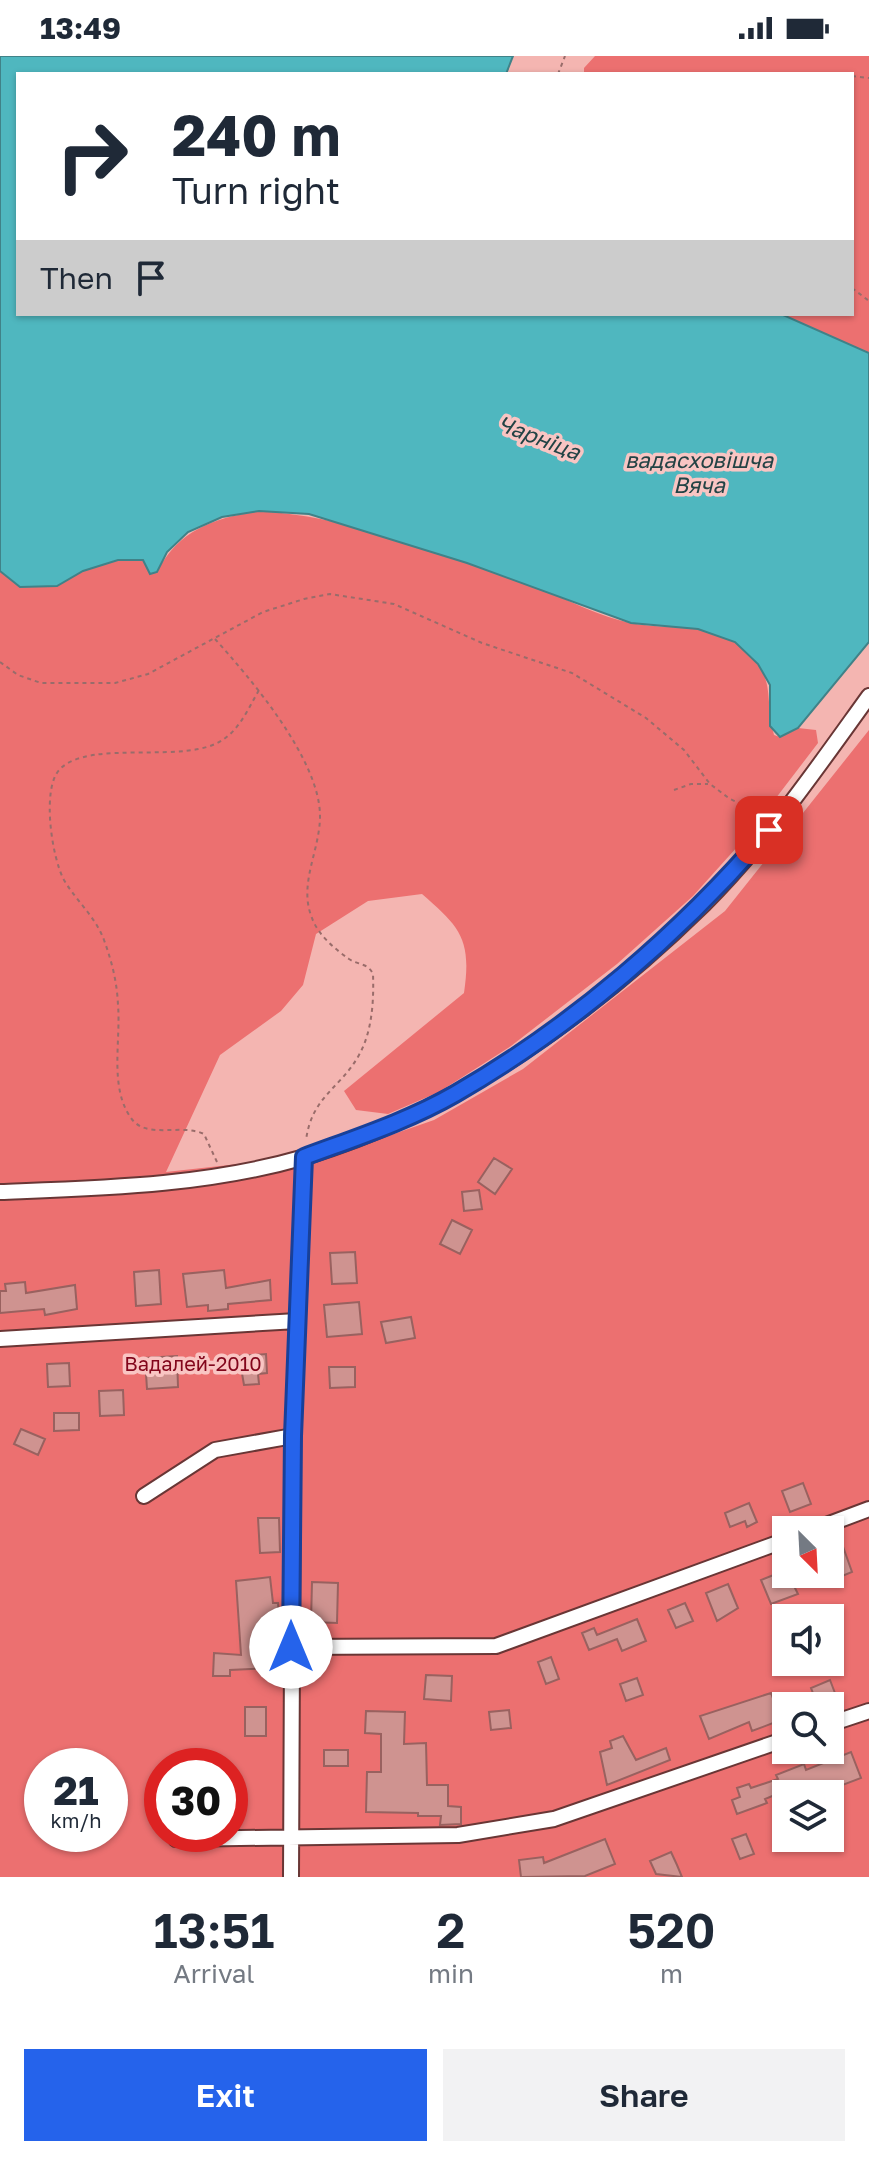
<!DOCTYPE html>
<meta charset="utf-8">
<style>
:root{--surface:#fff;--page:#f2f2f3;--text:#1f2937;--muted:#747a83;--accent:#2563eb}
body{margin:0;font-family:"Golos Text",sans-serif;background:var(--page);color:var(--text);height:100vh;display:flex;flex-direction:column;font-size:30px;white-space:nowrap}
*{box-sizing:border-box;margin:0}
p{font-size:26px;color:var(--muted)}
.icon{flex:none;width:44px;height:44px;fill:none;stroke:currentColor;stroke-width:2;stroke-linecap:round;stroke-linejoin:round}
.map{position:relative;height:1821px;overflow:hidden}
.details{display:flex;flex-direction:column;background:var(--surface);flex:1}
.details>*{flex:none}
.hud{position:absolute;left:16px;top:16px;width:838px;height:244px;border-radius:0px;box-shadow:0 2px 6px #0004;background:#fff;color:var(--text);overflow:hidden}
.needle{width:52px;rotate:156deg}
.fabs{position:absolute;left:772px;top:1460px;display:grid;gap:16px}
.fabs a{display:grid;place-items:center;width:72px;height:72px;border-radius:0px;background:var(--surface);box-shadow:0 2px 6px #0004;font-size:40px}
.speed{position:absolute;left:24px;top:1692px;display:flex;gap:16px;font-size:40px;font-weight:700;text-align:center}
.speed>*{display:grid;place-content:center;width:104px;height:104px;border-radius:50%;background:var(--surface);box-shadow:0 2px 6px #0004;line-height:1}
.speed small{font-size:20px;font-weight:400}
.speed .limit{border:12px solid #d22;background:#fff;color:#111}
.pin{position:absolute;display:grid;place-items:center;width:68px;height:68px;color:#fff;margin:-34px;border-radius:16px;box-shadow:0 4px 12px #0006}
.me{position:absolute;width:88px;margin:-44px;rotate:0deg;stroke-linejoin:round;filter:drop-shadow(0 0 6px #0008)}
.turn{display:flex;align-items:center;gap:28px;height:168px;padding:0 24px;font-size:36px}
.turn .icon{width:104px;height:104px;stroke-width:2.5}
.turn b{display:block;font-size:56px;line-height:68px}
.then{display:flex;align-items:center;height:76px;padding:0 24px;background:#0003;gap:16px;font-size:30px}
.eta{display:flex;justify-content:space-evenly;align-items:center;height:136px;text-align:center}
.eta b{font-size:48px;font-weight:600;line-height:56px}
.action{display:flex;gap:16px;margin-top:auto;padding:16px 24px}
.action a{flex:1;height:92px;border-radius:0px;background:var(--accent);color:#fff;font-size:32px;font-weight:600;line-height:92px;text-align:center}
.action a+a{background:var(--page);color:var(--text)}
.status{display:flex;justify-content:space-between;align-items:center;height:56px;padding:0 40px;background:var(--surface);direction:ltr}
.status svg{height:22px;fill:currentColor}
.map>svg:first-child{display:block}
</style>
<div class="status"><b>13:49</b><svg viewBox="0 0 49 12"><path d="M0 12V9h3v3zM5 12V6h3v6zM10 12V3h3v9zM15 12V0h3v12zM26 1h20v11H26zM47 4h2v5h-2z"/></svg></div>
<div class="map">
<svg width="869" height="1821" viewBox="0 0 869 1821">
<rect width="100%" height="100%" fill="#f4b5b1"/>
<path fill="#ec7070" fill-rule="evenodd" d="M595,0H869V297L781,258H852V18H584V12Z
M259,455C356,461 449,500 540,533C569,544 600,561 631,567C665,574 708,566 737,588C779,621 763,635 774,679L780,681L798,672L816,674L818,687L747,780L693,840L617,908L511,990L439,1036L388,1058L356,1054L344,1035L464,937C472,883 460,871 422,838L368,845L316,878L303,929L281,955L220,999L166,1116L335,1097L368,1087L434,1064L523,1013L725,855L869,674V1821H0V1135L74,1126L0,1128V515L20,531L57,530L83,515L118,504H143L150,518L157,516C179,473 215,462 259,455ZM786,1474H830V1518H786ZM786,1562H830V1606H786ZM786,1650H830V1694H786ZM42,1710H110V1778H42ZM162,1710H230V1778H162ZM786,1738H830V1782H786Z"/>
<path fill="#4fb7bf" stroke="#408288" stroke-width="2" d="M0,0H513L506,18H18V258H781L869,297V586L798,672L780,681L770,670V629L758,608L735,586L698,573L631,567L467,507L309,458L259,455L222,461L188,476L167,496L157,516L150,518L143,504H118L83,515L57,530L20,531L0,515Z"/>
<path fill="#cf9390" stroke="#99615f" stroke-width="2" d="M494,1102L512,1113L495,1138L478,1126Z
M479,1134L482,1153L464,1155L462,1136Z
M452,1164L472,1174L460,1198L440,1188Z
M355,1196L357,1227L332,1228L330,1197Z
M159,1214L161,1248L136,1250L134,1216Z
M224,1214L226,1232L270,1224L271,1244L228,1248V1253L208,1255V1249L187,1251L183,1218Z
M25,1226L26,1237L75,1229L77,1253L45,1259L44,1253L0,1257V1235H6L5,1228Z
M359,1246L362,1278L327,1281L324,1249Z
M411,1261L415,1282L386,1287L381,1266Z
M266,1298L267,1317L258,1318L259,1328L244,1329L239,1300Z
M177,1300L178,1331L147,1333L145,1302Z
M69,1307L70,1330L48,1331L47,1308Z
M329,1311H355V1331L330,1332Z
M123,1334L124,1359L100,1360L99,1335Z
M54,1357H79V1374L54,1375Z
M21,1373L45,1383L38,1399L14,1388Z
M803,1427L811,1448L790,1456L782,1435Z
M749,1447L757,1466L747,1471L745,1465L730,1471L725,1457Z
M258,1462H279L280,1496L260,1497Z
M841,1485L852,1516L830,1525V1489Z
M786,1514L798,1538L771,1548L761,1524Z
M270,1521L273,1547H278L279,1560L263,1562L270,1612L230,1614V1620H213L214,1597L241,1599L236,1525Z
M312,1526L338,1527L337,1567L311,1566Z
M728,1528L738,1552L717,1565L706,1537Z
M685,1547L693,1565L676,1572L668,1554Z
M637,1563L646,1585L622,1595L617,1583L589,1594L582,1577L594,1572L597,1579Z
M551,1601L559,1623L546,1628L538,1606Z
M426,1619L452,1620L451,1645L424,1643Z
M637,1622L643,1639L626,1645L620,1628Z
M830,1624L838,1645L818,1650L811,1632Z
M771,1637L781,1664L752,1675L749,1666L709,1683L700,1660Z
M245,1651H266V1680H245Z
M509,1654L511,1672L491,1674L489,1656Z
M366,1655L405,1656L404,1688L426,1687L427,1729H448V1750L461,1751V1768L440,1769L441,1760H418V1757L366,1756L367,1716H381V1678L365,1677Z
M623,1680L636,1704L666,1692L670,1704L607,1729L600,1696L612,1692L610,1685Z
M324,1694H348V1710H324Z
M851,1696L861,1722L832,1733L830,1726L802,1738H791L789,1733L765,1743L767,1747L737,1758L732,1744L740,1741L737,1732L749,1728L751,1732L778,1723L776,1719L804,1708L806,1714Z
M746,1778L754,1798L740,1803L732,1783Z
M605,1783L615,1808L585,1820L521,1821L519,1804L543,1801L544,1807Z
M671,1796L677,1809L682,1821L656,1818L650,1805Z"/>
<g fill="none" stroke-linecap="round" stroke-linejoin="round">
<defs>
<path id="minor" d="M0,1136C103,1132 205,1130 305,1101C456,1056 593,957 704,848C767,785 817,712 869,640
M0,1283L297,1265
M144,1440L215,1394L293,1380
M813,1474L869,1453
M291,1591L496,1590L786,1484
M830,1668L869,1655
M176,1783L458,1779L554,1763L786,1683
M291,1821L293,1380L304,1101"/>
</defs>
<use href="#minor" stroke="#693635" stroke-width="18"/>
<path stroke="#996c6a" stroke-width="2" stroke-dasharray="4 4" stroke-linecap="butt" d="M558,18L565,0
M852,20L869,22
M852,232L869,245
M215,583C251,623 320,704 320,760C320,795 298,828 312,862C318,879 335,893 349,903C358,909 368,907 373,918C374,945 372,976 359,999C340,1033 312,1040 306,1084
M0,606L18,619L41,627H115L148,618L263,556L304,543L330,538L394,548L482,587L572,617L646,662L684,694L710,728L730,743L746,750L768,754
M674,734L691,728H708
M217,1106L204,1078C181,1067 146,1084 131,1062C109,1031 121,985 118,949C117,926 112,906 104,884C95,860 77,846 64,824C52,802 41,732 60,713C91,682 187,710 224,683C241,671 249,651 259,634"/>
<use href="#minor" stroke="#fff" stroke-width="14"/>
</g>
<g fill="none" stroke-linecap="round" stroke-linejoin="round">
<defs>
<path id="route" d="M291,1591L293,1380L304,1101C355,1082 408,1065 455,1038C573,970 681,877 769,774"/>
</defs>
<use href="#route" stroke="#184099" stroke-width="20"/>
<use href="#route" stroke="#2563eb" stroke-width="14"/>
</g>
<g text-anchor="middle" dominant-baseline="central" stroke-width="7" stroke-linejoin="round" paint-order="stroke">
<g font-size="20" fill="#82051b" stroke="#f9c5c3">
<text x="193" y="1307">Вадалей-2010</text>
</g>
<g font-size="22" font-style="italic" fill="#234345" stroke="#f9c5c3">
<text transform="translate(539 381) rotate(21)">Чарніца</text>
<text x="699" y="403">вадасховішча<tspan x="699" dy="25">Вяча</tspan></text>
</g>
</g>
</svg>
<div class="fabs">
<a><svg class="needle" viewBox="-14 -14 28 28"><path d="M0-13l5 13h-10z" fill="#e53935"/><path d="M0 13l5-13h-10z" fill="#747a83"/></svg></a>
<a><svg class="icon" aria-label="sound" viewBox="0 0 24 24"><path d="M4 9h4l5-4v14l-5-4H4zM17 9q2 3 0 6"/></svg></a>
<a><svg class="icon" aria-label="search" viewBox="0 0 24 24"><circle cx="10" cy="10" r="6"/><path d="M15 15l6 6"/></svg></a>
<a><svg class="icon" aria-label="layers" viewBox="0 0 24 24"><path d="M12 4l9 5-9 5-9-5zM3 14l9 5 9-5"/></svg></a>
</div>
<div class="speed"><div>21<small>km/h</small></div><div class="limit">30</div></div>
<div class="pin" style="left:769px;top:774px;background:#d93025"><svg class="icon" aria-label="arrive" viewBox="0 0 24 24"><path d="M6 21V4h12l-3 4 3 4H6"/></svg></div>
<svg class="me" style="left:291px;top:1591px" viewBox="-20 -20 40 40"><circle r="19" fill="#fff"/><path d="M0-13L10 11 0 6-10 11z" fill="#2563eb"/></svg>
<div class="hud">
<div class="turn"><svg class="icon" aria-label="right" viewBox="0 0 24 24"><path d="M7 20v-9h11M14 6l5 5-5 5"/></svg><div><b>240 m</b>Turn right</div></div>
<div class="then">Then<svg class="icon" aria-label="arrive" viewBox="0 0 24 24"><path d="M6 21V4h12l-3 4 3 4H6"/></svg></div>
</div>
</div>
<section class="details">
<div class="eta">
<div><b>13:51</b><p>Arrival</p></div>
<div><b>2</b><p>min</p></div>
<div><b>520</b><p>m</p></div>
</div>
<div class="action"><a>Exit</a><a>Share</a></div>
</section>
